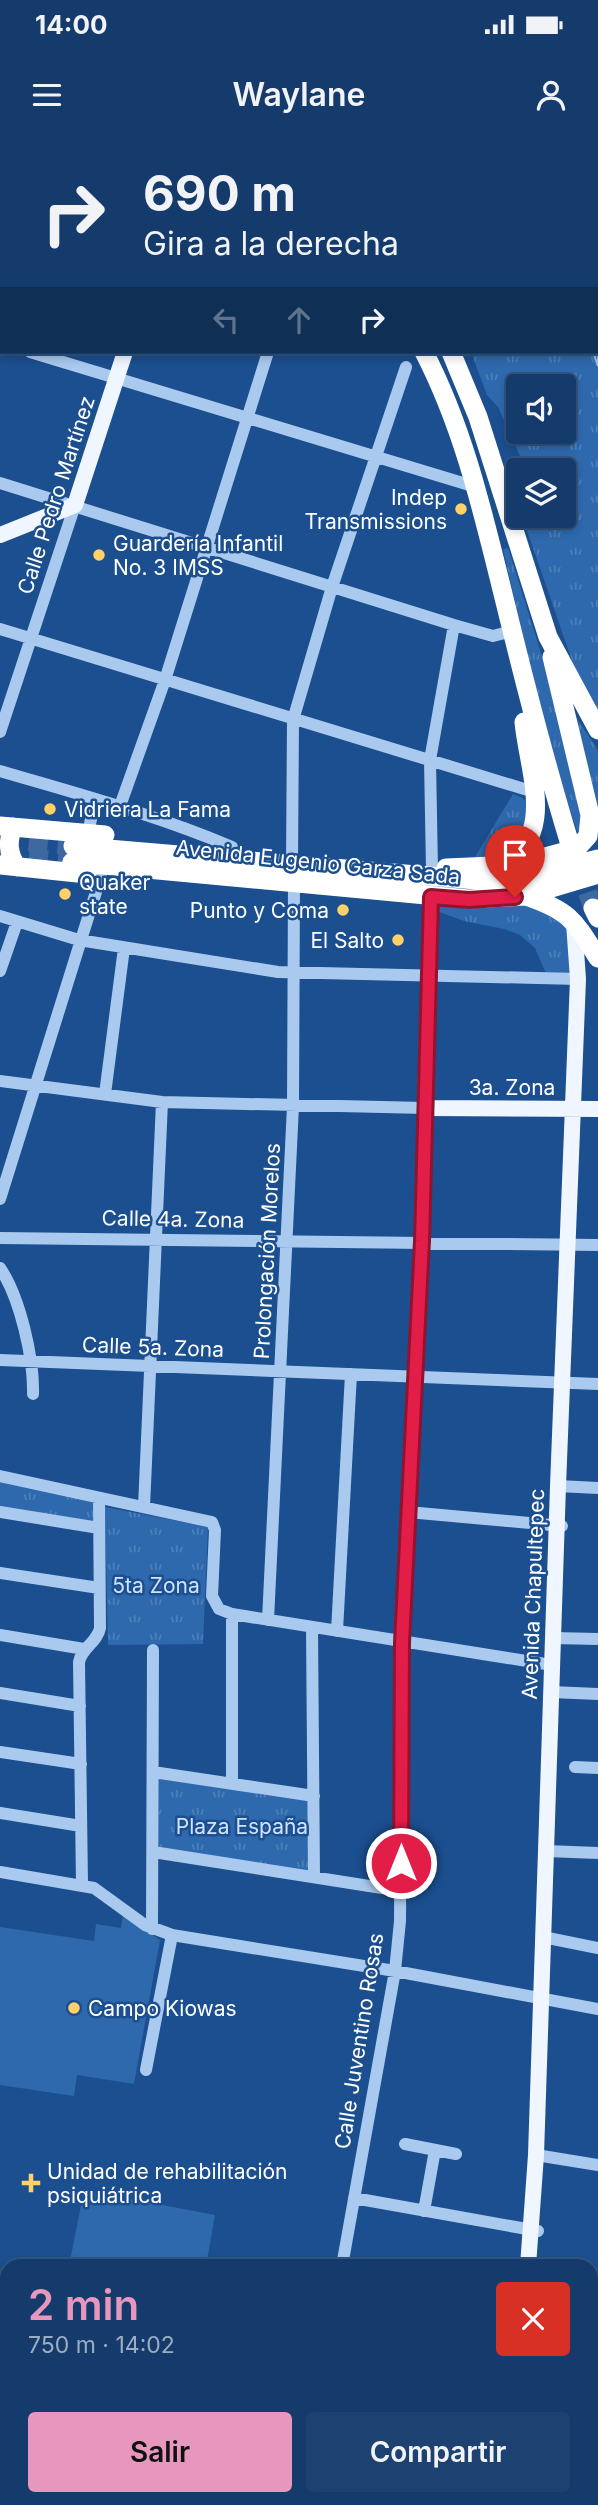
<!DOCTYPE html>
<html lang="es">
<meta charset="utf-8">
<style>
:root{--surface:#143b6b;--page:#1d4271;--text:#f1f3f6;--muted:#9dadc1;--line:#33557e;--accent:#e797bd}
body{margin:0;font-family:Inter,sans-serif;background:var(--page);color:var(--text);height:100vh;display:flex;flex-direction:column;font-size:26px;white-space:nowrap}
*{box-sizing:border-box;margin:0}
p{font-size:23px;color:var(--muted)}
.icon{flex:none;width:38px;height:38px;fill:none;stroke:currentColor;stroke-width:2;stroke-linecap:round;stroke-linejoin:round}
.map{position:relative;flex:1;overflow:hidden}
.drawer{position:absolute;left:0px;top:2119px;width:598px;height:247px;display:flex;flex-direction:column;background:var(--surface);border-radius:21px 21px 0 0;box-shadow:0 4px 10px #0003,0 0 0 2px var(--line)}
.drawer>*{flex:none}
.banner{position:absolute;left:0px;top:0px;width:598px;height:214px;box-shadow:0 4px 10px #0003,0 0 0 2px var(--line);background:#143b6b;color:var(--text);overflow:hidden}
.tools{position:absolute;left:506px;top:234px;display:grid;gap:14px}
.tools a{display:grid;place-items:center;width:70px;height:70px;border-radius:7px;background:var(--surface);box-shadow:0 4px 10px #0003,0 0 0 2px var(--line);font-size:35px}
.pin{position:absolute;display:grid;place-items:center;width:60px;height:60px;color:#fff;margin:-72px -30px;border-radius:50% 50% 50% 0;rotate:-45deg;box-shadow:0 0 7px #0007}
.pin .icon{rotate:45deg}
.me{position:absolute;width:77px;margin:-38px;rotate:0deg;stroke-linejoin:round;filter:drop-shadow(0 0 5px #0008)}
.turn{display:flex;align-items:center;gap:24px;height:147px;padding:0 28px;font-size:32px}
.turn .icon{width:91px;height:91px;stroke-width:2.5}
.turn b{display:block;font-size:49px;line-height:60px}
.lanes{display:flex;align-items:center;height:66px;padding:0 28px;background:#0003;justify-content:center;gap:35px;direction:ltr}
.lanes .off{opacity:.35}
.round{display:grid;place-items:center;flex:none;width:74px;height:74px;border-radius:7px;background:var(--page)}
.overview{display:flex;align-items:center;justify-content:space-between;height:119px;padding:0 28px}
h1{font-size:42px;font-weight:600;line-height:52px;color:var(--accent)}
.cta{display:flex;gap:14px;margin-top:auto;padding:14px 28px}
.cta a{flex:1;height:80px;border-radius:7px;background:var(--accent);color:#111;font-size:28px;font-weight:600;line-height:80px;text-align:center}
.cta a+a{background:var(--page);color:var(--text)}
.status{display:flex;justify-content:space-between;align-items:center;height:49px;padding:0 35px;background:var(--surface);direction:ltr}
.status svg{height:19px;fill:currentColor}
header{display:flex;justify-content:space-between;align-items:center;height:91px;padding:0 28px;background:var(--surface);font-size:32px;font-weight:600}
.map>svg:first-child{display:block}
</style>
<div class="status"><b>14:00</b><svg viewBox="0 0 49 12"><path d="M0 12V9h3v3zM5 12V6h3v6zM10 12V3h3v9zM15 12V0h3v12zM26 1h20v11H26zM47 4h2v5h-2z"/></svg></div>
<header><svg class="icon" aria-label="menu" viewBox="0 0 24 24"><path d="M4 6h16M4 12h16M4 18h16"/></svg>Waylane<svg class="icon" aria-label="person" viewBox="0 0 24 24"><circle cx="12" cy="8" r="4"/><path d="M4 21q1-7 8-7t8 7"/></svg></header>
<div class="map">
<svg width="598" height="2365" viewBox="0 0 598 2365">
<defs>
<pattern id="grass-tufts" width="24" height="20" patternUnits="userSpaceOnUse" patternTransform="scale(1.75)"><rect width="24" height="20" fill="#2e69ad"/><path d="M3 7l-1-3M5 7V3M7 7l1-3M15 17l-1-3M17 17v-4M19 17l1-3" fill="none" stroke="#4d80b9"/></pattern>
<pattern id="water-waves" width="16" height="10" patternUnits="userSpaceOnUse" patternTransform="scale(1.75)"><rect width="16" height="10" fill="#3c6290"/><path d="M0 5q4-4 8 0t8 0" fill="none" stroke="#597aa1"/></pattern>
</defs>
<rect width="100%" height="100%" fill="#1b4f8f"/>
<path fill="url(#grass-tufts)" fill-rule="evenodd" d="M359,0H598V574L577,535L522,376H564V331H527L498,267L487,255L471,212H597V2ZM518,247H564V292H518Z
M508,408L547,532L584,689L579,696L549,610L503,409Z
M568,565L598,610V685Z
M513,654C529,659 529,665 530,681L503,717H475Z
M431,757L491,760L564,771L578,839L548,838L535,808L520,795L504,789L464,781L431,769Z
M0,1336L99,1358V1388L0,1372Z
M105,1367L208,1387L203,1504L108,1505Z
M153,1632L314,1656V1737L153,1712Z"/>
<path fill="#2e69ad" d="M123,1775L160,1800L134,1944L77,1935L74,1956L0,1945V1787L94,1801L96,1784L121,1788Z
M84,2050L215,2075L206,2126H69Z"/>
<path fill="url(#water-waves)" stroke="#9cc4f0" stroke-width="2" d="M475,0H580L581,2H476Z
M597,33L598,36V226L593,212H597Z"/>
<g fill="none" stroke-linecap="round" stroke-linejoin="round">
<path stroke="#3d69a0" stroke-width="19" stroke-dasharray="19 10" stroke-linecap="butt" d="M0,699L73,706
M0,715L72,722
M578,725L593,768"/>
<path stroke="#a9c9ee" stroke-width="12" d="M285,0L289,1
M44,2L45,0
M0,57L2,58
M0,141L2,135
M0,203H2
M30,212L476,347
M0,343L454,485L493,496L512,491
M0,489L534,652
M0,592L75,365
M0,631C78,654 157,675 232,707
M120,666L165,540L268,212
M88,694L95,659
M292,724L293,580L332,447L406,227
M432,730L430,620L454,485
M0,776L79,800L278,832L578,839
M0,831L17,782
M0,941L162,962L425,968L422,1101L402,1503L400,1781L395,1831L342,2126
M105,954L124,808
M0,1059L101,736
M0,1098L598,1105
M0,1128C20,1157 34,1219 33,1254
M0,1220L598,1244
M0,1336L212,1382L215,1390L212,1456L219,1469L232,1474L552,1525
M558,1346L598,1348
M144,1367L162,962
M0,1372L99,1388
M408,1372L562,1386
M0,1433L99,1448
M232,1474V1644
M268,1480L293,966L294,743
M312,1487L314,1737
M337,1491L351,1234
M0,1495L84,1509
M553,1498L598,1499
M551,1552L598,1554
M0,1553L80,1566
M0,1612L81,1624
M575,1627L598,1628
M153,1632L314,1656
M0,1673L81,1686
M546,1711L598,1713
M153,1712L401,1751
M0,1732L94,1748L145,1785L172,1795L395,1831L598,1869
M82,1744L79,1522C82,1507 97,1503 100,1488L99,1358
M152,1789L153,1510
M543,1797L598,1808
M146,1930L172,1795
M405,2004L456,2014
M536,2015L598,2025
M354,2058L538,2091
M424,2071L435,2010
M0,2150L7,2151
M592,2237L598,2239
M0,2289L7,2290
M0,2344H7
M237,2359L338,2365
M538,2359L539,2365"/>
<path stroke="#f0f6ff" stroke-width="16" d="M194,2L195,0
M0,395L75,365L125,212
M431,757L425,968L598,969
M528,2126L536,2015L558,1346L578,839L574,783
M503,2365L504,2359"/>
<path stroke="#fff" stroke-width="19" d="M301,0L302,2
M327,0L328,2
M424,212C466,293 485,382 507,470C526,548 546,625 569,701
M451,212L478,277L548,497L598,590
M0,686L105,695
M13,687C7,702 8,714 17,727
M73,706L476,740L527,737L598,719
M72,722L469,759L525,756L598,734
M499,724C559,700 528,629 524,582
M0,725L87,734
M446,728L516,725L571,710L579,706L588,696L590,675L552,517
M526,756C570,771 574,780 598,818
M593,768L598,778"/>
</g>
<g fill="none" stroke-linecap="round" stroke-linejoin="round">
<defs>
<path id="route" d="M401,1723L402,1503L422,1101L431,757L469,760L515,757"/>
</defs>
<use href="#route" stroke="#92132f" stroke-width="18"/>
<use href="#route" stroke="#e11d48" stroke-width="12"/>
</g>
<g fill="#ffd166" stroke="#1b4f8f" stroke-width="2.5">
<circle cx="461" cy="369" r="7"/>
<circle cx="99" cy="415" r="7"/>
<circle cx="50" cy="669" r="7"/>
<circle cx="65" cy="754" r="7"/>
<circle cx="343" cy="770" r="7"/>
<circle cx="398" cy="800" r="7"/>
<circle cx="74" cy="1868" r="7"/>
<path d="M27.5 2032.5h7v7h7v7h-7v7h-7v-7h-7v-7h7z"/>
</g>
<g text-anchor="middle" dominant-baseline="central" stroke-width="5" stroke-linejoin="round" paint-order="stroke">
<g font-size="21" fill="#fff" stroke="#1b4f8f">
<text transform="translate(56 355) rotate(-72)">Calle Pedro Martínez</text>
<text transform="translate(318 722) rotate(6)">Avenida Eugenio Garza Sada</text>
<text x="512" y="947">3a. Zona</text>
<text transform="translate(173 1079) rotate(1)">Calle 4a. Zona</text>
<text transform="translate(267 1111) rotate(-87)">Prolongación Morelos</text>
<text transform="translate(153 1207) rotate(2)">Calle 5a. Zona</text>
<text transform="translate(533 1454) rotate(-88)">Avenida Chapultepec</text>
<text transform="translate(359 1901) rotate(-81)">Calle Juventino Rosas</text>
</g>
<g font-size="21" fill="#fff" stroke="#1b4f8f" text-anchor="start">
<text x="447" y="357" text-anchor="end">Indep<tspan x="447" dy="24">Transmissions</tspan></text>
<text x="113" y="403">Guardería Infantil<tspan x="113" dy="24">No. 3 IMSS</tspan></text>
<text x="64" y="669">Vidriera La Fama</text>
<text x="79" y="742">Quaker<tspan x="79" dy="24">state</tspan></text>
<text x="329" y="770" text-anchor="end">Punto y Coma</text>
<text x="384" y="800" text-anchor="end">El Salto</text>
<text x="88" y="1868">Campo Kiowas</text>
<text x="47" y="2031">Unidad de rehabilitación<tspan x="47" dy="24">psiquiátrica</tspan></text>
</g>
<g font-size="21" fill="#cfe3fa" stroke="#1b4f8f">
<text x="156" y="1445">5ta Zona</text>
<text x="242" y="1686">Plaza España</text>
</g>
</g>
</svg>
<div class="tools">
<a><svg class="icon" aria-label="sound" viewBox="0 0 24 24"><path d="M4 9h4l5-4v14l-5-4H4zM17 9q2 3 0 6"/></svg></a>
<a><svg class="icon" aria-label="layers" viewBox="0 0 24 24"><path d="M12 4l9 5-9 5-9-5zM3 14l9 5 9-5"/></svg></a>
</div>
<div class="pin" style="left:515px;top:757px;background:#d93025"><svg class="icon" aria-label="arrive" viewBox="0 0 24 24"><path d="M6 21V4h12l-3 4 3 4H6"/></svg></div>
<svg class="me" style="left:401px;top:1723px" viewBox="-20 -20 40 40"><circle r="17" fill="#e11d48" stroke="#fff" stroke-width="3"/><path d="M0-11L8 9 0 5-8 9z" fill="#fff"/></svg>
<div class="banner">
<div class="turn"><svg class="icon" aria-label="right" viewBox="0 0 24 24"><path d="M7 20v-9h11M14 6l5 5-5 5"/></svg><div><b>690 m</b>Gira a la derecha</div></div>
<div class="lanes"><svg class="icon off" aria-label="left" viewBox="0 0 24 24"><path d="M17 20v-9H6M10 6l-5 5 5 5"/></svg><svg class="icon off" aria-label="ahead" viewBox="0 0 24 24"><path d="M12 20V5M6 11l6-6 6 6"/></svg><svg class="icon" aria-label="right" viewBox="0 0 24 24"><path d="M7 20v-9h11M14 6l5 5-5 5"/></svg></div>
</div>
<section class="drawer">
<div class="overview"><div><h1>2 min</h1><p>750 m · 14:02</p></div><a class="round" style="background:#d93025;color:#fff"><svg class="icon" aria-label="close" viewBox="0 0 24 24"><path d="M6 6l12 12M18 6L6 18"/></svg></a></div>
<div class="cta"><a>Salir</a><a>Compartir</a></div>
</section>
</div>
